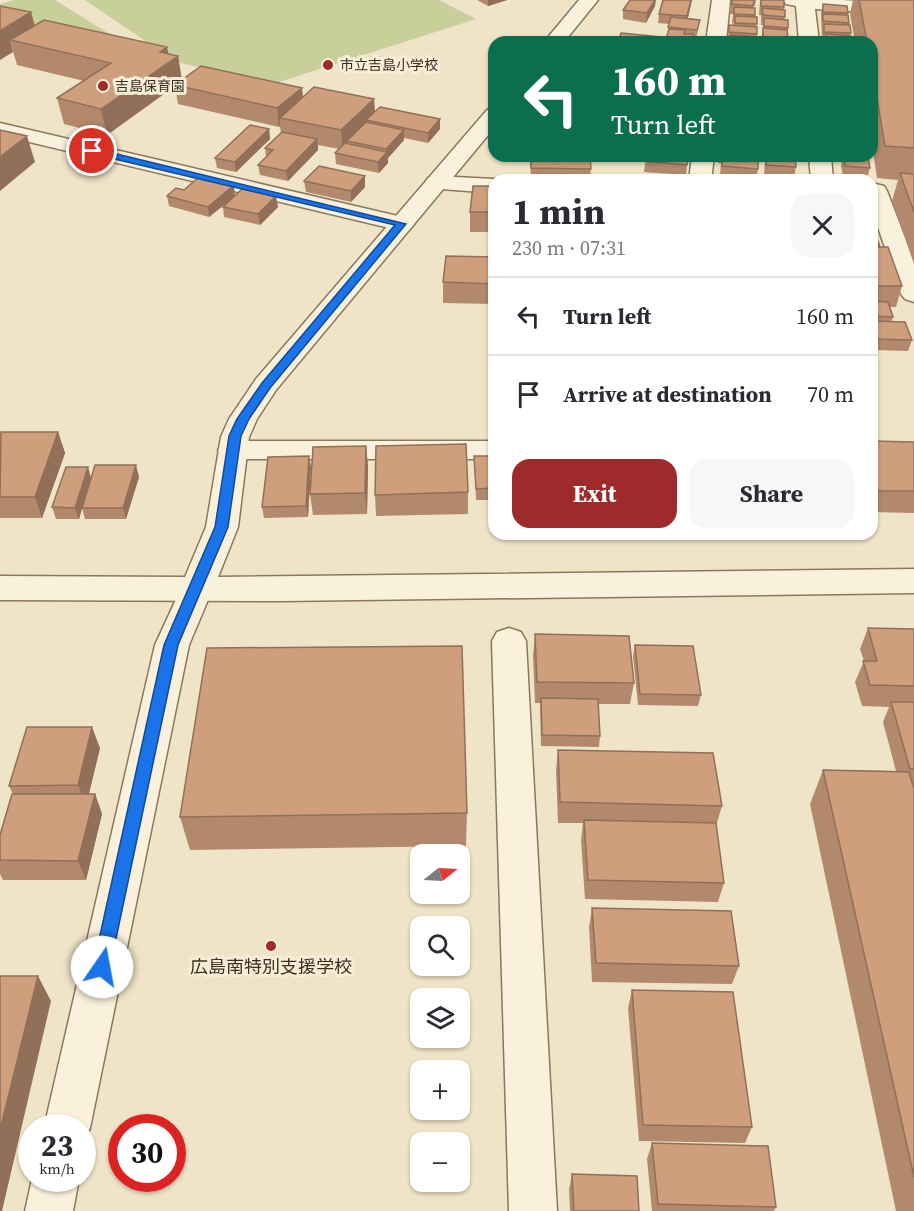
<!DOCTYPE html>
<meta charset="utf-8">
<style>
:root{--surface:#fff;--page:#f7f7f7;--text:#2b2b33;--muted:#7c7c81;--line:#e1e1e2;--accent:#9e2a2b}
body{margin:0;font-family:"Source Serif 4","Noto Sans JP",serif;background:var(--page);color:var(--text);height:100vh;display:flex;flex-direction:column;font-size:22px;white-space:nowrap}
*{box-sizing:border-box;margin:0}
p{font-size:20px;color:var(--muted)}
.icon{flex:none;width:33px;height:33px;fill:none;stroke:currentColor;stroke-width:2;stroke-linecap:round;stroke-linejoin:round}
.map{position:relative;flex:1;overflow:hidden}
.side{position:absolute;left:488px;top:174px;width:390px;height:366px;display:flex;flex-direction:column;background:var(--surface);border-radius:18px;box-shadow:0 2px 4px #0004}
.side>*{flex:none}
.guide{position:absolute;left:488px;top:36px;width:390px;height:126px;border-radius:18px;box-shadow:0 2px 4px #0004;background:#0b6e4f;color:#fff;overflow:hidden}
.needle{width:39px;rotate:72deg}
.tools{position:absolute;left:410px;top:844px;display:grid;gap:12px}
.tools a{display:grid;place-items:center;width:60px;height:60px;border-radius:12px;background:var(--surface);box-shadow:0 2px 4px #0004;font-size:30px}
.speed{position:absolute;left:18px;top:1114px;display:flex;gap:12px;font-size:30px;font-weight:700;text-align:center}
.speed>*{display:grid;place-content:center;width:78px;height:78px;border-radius:50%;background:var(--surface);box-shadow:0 2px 4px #0004;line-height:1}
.speed small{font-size:15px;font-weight:400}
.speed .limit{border:9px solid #d22;background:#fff;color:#111}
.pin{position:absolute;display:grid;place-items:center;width:51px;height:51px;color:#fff;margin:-26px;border:3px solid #fff;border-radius:50%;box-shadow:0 2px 6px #0007}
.me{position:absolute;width:66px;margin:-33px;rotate:12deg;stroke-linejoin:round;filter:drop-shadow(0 0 4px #0008)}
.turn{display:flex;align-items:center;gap:21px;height:126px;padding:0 24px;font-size:27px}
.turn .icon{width:78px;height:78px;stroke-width:2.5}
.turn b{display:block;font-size:42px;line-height:51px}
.round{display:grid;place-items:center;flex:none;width:63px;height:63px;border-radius:18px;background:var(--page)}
.summary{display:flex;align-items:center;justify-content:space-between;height:102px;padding:0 24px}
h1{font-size:36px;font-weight:700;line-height:45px}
.action{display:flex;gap:12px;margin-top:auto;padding:12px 24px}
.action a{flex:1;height:69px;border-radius:18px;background:var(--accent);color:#fff;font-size:24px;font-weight:700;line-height:69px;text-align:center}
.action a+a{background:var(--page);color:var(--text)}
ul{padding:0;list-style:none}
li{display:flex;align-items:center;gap:18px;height:78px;padding:0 24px;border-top:2px solid var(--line)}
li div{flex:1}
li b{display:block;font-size:22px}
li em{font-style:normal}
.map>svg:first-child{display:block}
</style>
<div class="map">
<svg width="914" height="1211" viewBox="0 0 914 1211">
<rect width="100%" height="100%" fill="#f0e4c8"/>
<path fill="#c9cf9b" d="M14,0H55L153,61L0,27V4Z
M85,0H439L476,19L273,84L176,62Z"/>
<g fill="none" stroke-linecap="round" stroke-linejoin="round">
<defs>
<path id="minor" d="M712,0H730L726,42H706Z
M783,0H843L914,5V15L815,9L819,42H799L796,6L786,4Z
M0,123L402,217L410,219L414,224L410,229L402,231L0,135Z
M692,156H714L711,180H689Z
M809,156H831L833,180H811Z
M436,176L494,179L497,180H494V193L428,188L425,183L428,178Z
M876,184L884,186L887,191L914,261V302L905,299L901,294L872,210V185Z
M233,441H494V459H233L223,457L218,450L223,443Z
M197,576L209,580L213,588L189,645L90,1128L82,1145V1128H44L155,645L185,580Z
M509,628L521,632L526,641L557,1211H509L492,641L497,632Z
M32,1179H79L73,1211H25Z"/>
<path id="tertiary" d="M579,0H598L564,42H544Z
M494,108V128L276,390L257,419L249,437L238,527L218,577L914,569V593L283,601L0,600V576L185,577L206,527L221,437L229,419L256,379L487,110Z"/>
</defs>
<use href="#minor" stroke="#8d765c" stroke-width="3"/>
<use href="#tertiary" stroke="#8d765c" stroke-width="3"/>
<use href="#minor" fill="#faf1dc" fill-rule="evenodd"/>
<use href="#tertiary" fill="#faf1dc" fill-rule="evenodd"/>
</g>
<path fill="#b2896c" d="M477,0H507L488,6Z
M663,0H692L688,18L700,20L696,39H692V42H666L669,24L658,23L659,14Z
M731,0H756L755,6H753V8H755V17L757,24L756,27H757V42L728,41L729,25H733L734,24L732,23L733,14H730Z
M760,0L784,7L785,20L788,28L787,42H761L763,25H761V15H759Z
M853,0H914V264L892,201L898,180L877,178L872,145V42H855L850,14Z
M823,4L848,13L847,15L851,33L850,36L852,42L822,41L821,13Z
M0,6L31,12L35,26L178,56L182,80L302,88L303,97L374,99L375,112L440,129L428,143L404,138V140L388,158V163L379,173L336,164L335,153L339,149L318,145V150L288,181L260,175L258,165L266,157L265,148L281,133L280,126L279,127L178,104L175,86L107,135L64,124L57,98L84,81L17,65Z
M655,6L646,23L623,19V10Z
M269,129L270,139L236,172L217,168L215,158Z
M530,156L591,169L590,179H531Z
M646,156H688L686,175L644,172Z
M718,156H758V169L756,179L720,176L721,163H718Z
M764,156H795L796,167L794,177L764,175L765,160H764Z
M841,156H868L870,168L867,178L843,176L841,166L842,163H841Z
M365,176V187L351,202L306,192L304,181Z
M494,186V304L443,303V282L489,257L490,232H470V212Z
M184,190L235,195L278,207L260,225L224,217L223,207L229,201L209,217L169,206L167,196Z
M872,218H877L873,233L880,247L902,286L896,307H890L893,317L891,322L912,340L908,351L872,350Z
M58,432L65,453L42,518H0V433Z
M872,441L914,442V513L872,512Z
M366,446L368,467L367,514L313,515L310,494Z
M474,456H494V500H476Z
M311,467L308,517L264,518L262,507Z
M91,477H139L126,519H85L82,508L79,519H56L52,507Z
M468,492V514L376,516L375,495Z
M868,628L914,629V1211H896L810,804L823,770L896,771L883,722L889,707L862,706L855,682L864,661L860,649Z
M535,634L634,683L630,704H598L600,736L599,747L541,746L540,703H535L533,656Z
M635,645L701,695L698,706L638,705L633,656Z
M100,748L89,794H95L102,814L86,880H3L0,874V835L13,794L9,786Z
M558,750L722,806L716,826L724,883L718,902L585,899L581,840L583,823H558L556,771Z
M467,813L466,846L190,850L180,817Z
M592,908L739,966L732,984L592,982L589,927Z
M632,990L752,1127L745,1143L639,1141L628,1008Z
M652,1143L776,1207L774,1211H652L647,1159Z
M572,1174L639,1211H570L569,1189Z"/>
<path fill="#916f58" d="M488,0H507L488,6Z
M653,0H656L655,6L646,23L647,13Z
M691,0H692L686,26L687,16Z
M31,12L37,37L10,40L13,52L0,60V31Z
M167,47L170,61L178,56L182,81L175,85V86L107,135L101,109L160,52Z
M302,88L303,107L280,118V126L279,127L277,108Z
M374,99L375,118L366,120L367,126L347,141V146L343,150L341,130Z
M440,119V129L428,143V133Z
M269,129L270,139L236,172L235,162Z
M404,130V140L388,158V163L379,173L378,162L386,154V149Z
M27,136L35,162L0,191V157Z
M317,139L318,150L288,181L286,171Z
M365,176V187L351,202V191Z
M234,185L235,196L209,217L208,207Z
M276,196L278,207L260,225L258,214Z
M58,432L65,453L42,518L35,497Z
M366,446L368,467L367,514L365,493Z
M309,456L311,467L308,517L306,506Z
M136,465L139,477L126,519L123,508Z
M88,467L91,478L79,519L75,508Z
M92,727L100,748L86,805L78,785Z
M95,794L102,814L86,880L78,861Z
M38,976L51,1001L2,1211H0V1130Z"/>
<path fill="#cf9f7d" stroke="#916f58" stroke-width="1.5" d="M630,0H655L647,13L623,10Z
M663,0H691L687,16L659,14Z
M732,0H754L753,6L732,4Z
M761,0H784V7L761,6Z
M859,0H914V148L885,146L872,68V42H867Z
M823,4L847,6L848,13L823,12Z
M0,6L31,12L0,31Z
M734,7L755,8V15L734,14Z
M762,8L785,10V17L763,15Z
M823,14L848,15L849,23L823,21Z
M735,16L757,17V24L735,23Z
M671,17L700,20L697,30L668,27Z
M764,18L788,20V28L764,26Z
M44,20L167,47L160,52L178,56L101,109L57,98L111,63L10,40Z
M824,24L850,25L851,33L824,32Z
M729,25L757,27V34L729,32Z
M763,28L787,30L788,38L763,37Z
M669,29L685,30L684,34H693L692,42L666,39Z
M621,33L661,37L660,42H618Z
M826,34L851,36L852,42H827Z
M730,35L757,37V42H730Z
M762,39L787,41V42H763Z
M590,40L617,42H589Z
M201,66L302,88L277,108L175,85Z
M314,87L374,99L341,130L280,118Z
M380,107L440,119L428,133L366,120Z
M366,122L404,130L386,149L347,141Z
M250,125L269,129L235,162L215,158Z
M0,130L27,136L0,157Z
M282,132L317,139L286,171L258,165L273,150L265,148Z
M345,143L387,152L378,162L335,153Z
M531,156H590L591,169L531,168Z
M646,156H688L687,165L645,161Z
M722,156L758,158V169L722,166Z
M766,156H795L796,167L766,165Z
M844,156L868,158L870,168L845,166Z
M319,166L365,176L351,191L304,181Z
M900,173L914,174V212Z
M200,176L234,185L208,207L167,196L176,188L184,190Z
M473,186H494V212H470Z
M242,189L276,196L258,214L223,207Z
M872,203L877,218H872Z
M491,220H494V252H489Z
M872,233H875L880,247H872Z
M872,247H888L902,286H872Z
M446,256L494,257V284L443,282Z
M872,301L888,302L893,317L872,316Z
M872,321L905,322L912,340L872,339Z
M1,432H58L35,497H0Z
M872,441L914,442V491H876L872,476Z
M466,444L468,492L375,495L376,446Z
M366,446L365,493L310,494L313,447Z
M309,456L306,506L262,507L268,457Z
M474,456H494V488L476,489Z
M95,465H136L123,508H82Z
M66,467H88L75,508L52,507Z
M868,628L914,629V686L870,685L863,661H877Z
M535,634L629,636L634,683L537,682Z
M635,645L693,646L701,695L640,694Z
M462,646L467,813L180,817L207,648Z
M541,698L598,699L600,736L542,735Z
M891,702H914V769H910Z
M27,727H92L78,785L9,786Z
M558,750L713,753L722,806L560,802Z
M823,770L909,772L914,789V1177Z
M12,794H95L78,861L0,860V835Z
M584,820L716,823L724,883L588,880Z
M592,908L731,911L739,966L596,963Z
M0,976H38L0,1130Z
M632,990L733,992L752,1127L643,1125Z
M652,1143L768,1146L776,1207L658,1204Z
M572,1174L637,1176L639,1211H574Z"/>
<path fill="#1a73e8" stroke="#114b97" stroke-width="1.5" d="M92,148L406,224L270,388L249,419L241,436L228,527L178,645L110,967L108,973L102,975L95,973L93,967L164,645L215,527L229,436L237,419L262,383L395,225L89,153L88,151Z"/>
<g fill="#9e2a2b" stroke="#f7eed8" stroke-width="2">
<circle cx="328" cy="65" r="6"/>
<circle cx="103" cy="86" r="6"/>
<circle cx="271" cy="946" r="6"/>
</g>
<g text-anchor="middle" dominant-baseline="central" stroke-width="6" stroke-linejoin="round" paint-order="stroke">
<g font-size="14" fill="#3d2e20" stroke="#f7eed8" text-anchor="start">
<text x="340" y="65">市立吉島小学校</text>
<text x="115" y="86">吉島保育園</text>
</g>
<g font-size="18" fill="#3d2e20" stroke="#f7eed8">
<text x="271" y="966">広島南特別支援学校</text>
</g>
</g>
</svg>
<div class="tools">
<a><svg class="needle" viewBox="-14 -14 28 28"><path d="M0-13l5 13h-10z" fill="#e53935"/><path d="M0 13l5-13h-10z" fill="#7c7c81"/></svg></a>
<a><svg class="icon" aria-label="search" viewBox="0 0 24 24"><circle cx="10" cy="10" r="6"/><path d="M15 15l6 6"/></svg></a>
<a><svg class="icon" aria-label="layers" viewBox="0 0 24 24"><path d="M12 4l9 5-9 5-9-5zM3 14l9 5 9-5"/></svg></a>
<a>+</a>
<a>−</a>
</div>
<div class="speed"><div>23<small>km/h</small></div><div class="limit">30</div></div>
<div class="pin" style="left:92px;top:151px;background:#d93025"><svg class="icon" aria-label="arrive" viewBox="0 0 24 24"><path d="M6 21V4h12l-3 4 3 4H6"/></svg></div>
<svg class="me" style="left:102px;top:967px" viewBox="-20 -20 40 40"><circle r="19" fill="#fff"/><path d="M0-13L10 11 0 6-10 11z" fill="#1a73e8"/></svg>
<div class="guide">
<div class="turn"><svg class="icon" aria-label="left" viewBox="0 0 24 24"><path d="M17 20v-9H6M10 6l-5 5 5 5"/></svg><div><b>160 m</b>Turn left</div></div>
</div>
<section class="side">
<div class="summary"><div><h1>1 min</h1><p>230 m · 07:31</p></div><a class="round"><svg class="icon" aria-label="close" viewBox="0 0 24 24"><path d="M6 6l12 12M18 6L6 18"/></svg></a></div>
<ul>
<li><svg class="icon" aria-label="left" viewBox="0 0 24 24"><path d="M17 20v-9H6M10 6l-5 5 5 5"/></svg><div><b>Turn left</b></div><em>160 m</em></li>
<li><svg class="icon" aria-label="arrive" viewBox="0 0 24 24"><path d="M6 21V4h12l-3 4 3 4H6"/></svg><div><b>Arrive at destination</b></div><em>70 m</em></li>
</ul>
<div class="action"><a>Exit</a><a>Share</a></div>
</section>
</div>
